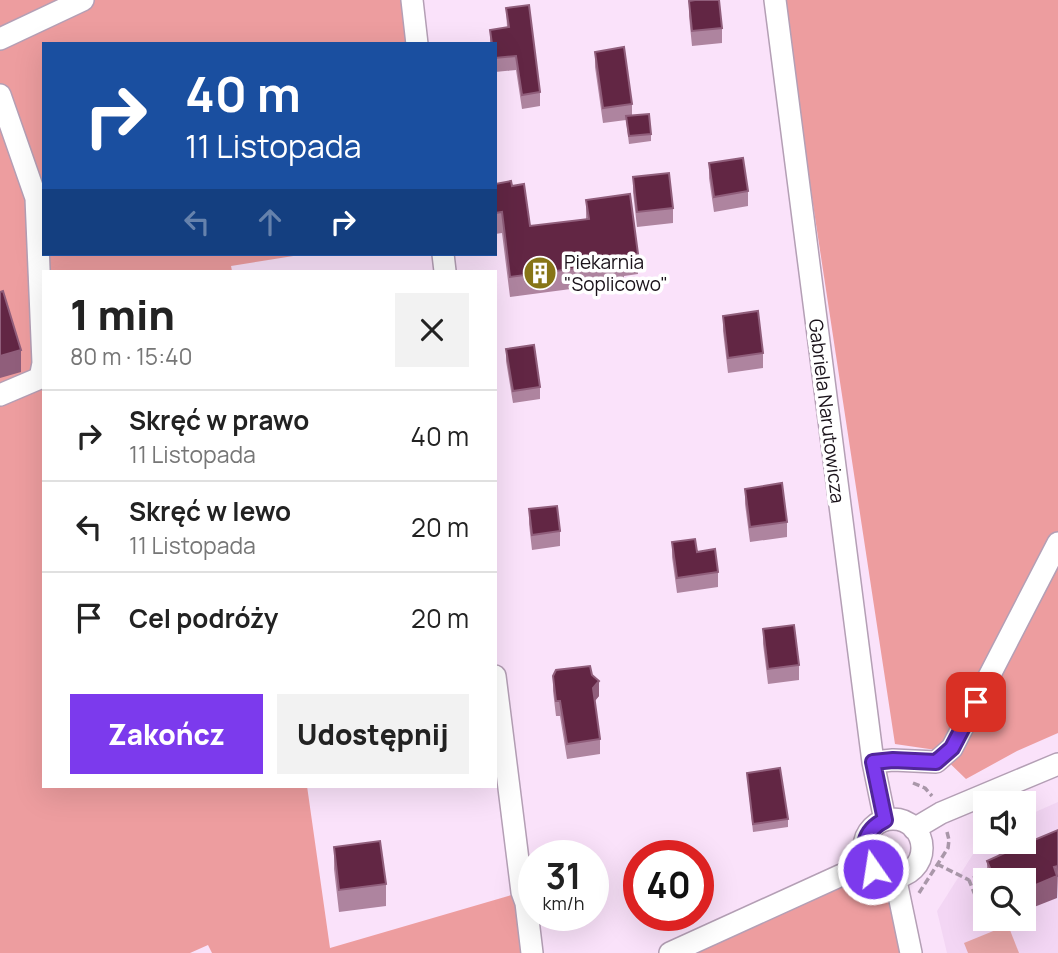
<!DOCTYPE html>
<html lang="pl">
<meta charset="utf-8">
<style>
:root{--surface:#fff;--page:#f2f2f2;--text:#222;--muted:#767676;--line:#e0e0e0;--accent:#7c3aed}
body{margin:0;font-family:Manrope,sans-serif;background:var(--page);color:var(--text);height:100vh;display:flex;flex-direction:column;font-size:26px;white-space:nowrap}
*{box-sizing:border-box;margin:0}
p{font-size:23px;color:var(--muted)}
.icon{flex:none;width:38px;height:38px;fill:none;stroke:currentColor;stroke-width:2;stroke-linecap:round;stroke-linejoin:round}
.map{position:relative;flex:1;overflow:hidden}
.sheet{position:absolute;left:42px;top:270px;width:455px;height:518px;display:flex;flex-direction:column;background:var(--surface);border-radius:0px;box-shadow:0 7px 28px #0002}
.sheet>*{flex:none}
.banner{position:absolute;left:42px;top:42px;width:455px;height:214px;border-radius:0px;box-shadow:0 7px 28px #0002;background:#1a4fa0;color:#fff;overflow:hidden}
.buttons{position:absolute;left:973px;top:791px;display:grid;gap:14px}
.buttons a{display:grid;place-items:center;width:63px;height:63px;border-radius:0px;background:var(--surface);box-shadow:0 7px 28px #0002;font-size:35px}
.speed{position:absolute;left:518px;top:840px;display:flex;gap:14px;font-size:35px;font-weight:700;text-align:center}
.speed>*{display:grid;place-content:center;width:91px;height:91px;border-radius:50%;background:var(--surface);box-shadow:0 7px 28px #0002;line-height:1}
.speed small{font-size:18px;font-weight:400}
.speed .limit{border:10px solid #d22;background:#fff;color:#111}
.pin{position:absolute;display:grid;place-items:center;width:60px;height:60px;color:#fff;margin:-30px;border-radius:14px;box-shadow:0 4px 10px #0006}
.me{position:absolute;width:77px;margin:-38px;rotate:347deg;stroke-linejoin:round;filter:drop-shadow(0 0 5px #0008)}
.turn{display:flex;align-items:center;gap:24px;height:147px;padding:0 28px;font-size:32px}
.turn .icon{width:91px;height:91px;stroke-width:2.5}
.turn b{display:block;font-size:49px;line-height:60px}
.lanes{display:flex;align-items:center;height:66px;padding:0 28px;background:#0003;justify-content:center;gap:35px;direction:ltr}
.lanes .off{opacity:.35}
.round{display:grid;place-items:center;flex:none;width:74px;height:74px;border-radius:0px;background:var(--page)}
.headline{display:flex;align-items:center;justify-content:space-between;height:119px;padding:0 28px}
h1{font-size:42px;font-weight:800;line-height:52px}
.action{display:flex;gap:14px;margin-top:auto;padding:14px 28px}
.action a{flex:1;height:80px;border-radius:0px;background:var(--accent);color:#fff;font-size:28px;font-weight:800;line-height:80px;text-align:center}
.action a+a{background:var(--page);color:var(--text)}
ul{padding:0;list-style:none}
li{display:flex;align-items:center;gap:21px;height:91px;padding:0 28px;border-top:2px solid var(--line)}
li div{flex:1}
li b{display:block;font-size:26px}
li em{font-style:normal}
.map>svg:first-child{display:block}
</style>
<div class="map">
<svg width="1058" height="953" viewBox="0 0 1058 953">
<rect width="100%" height="100%" fill="#fae2fa"/>
<path fill="#f3d6f4" fill-rule="evenodd" d="M1058,802V953H947L937,911L975,851L984,846L982,836L985,834V842H1024V817ZM985,880H1024V919H985Z"/>
<path fill="#e6a4a5" d="M1008,925L1019,953H968L964,943Z"/>
<path fill="#ed9d9f" d="M0,0H412L417,44H44V254H306L231,266L232,271H44V786H307L330,948L522,892L532,953H212L208,945L190,953H0Z
M782,0H1058V733L1017,751L966,779L936,750L895,744Z
M853,868L876,901L900,902L911,953H668Z"/>
<g fill="none" stroke-linecap="round" stroke-linejoin="round">
<defs>
<path id="minor" d="M412,0L417,44
M775,0L873,762L885,820
M0,39L83,0
M0,95L36,198L43,363L40,378L0,395
M443,254L445,271
M495,676L522,892L526,903L532,953
M873,762L893,760L936,762L952,748L1058,543
M864 848a29 29 0 1 1 58 0a29 29 0 1 1-58 0Z
M914,829L941,813L1058,764
M895,876L911,953
M670,953L868,863"/>
</defs>
<use href="#minor" stroke="#b49fb5" stroke-width="24"/>
<path stroke="#a997a9" stroke-width="3.5" stroke-dasharray="7 3.5" stroke-linecap="butt" d="M913,783L925,788L932,796
M937,864L969,880
M989,871L969,880L989,930
M919,893L948,848L949,840L947,832"/>
<use href="#minor" stroke="#fff" stroke-width="21"/>
</g>
<path fill="#ae849f" d="M689,1L722,28V43L692,46L689,16Z
M506,8L540,92V106L522,109L516,70L495,72V44H490V30L507,27Z
M595,52L632,104V116L651,134V141L629,144L626,120L603,123L595,67Z
M709,163L748,191V206L714,212L709,178Z
M633,177L673,208V223L637,227L633,192Z
M495,184L512,186L530,226L586,219V200L638,254V274L624,276V282L510,297L502,233L495,234Z
M723,316L763,353V368L728,373L723,331Z
M506,349L540,387V399L513,403L506,361Z
M745,489L787,522V537L750,542L745,504Z
M529,509L560,531V546L532,550L529,524Z
M672,542L697,552L718,572V587L677,593L672,557Z
M763,629L799,665V680L768,684L763,644Z
M592,675L599,696L595,701L600,739V754L567,759L560,716H556L553,691V676Z
M747,773L788,819V827L753,832Z
M1058,830L1057,898L1024,880H987V861L999,855L994,842H1024L1025,844Z
M334,847L386,884V906L339,912L334,869Z"/>
<path fill="#905e7b" d="M21,350V372L0,378V356Z
M599,681V696L593,703V688Z
M1058,866L1057,898L1024,911V890Z"/>
<path fill="#622644" stroke="#905e7b" stroke-width="2" d="M695,0H719L722,28L692,31L689,1Z
M529,5L540,92L522,95L516,56L495,58V44H492L490,30L509,27L506,8Z
M624,47L632,104L603,108L595,52Z
M649,114L651,134L629,136L626,116Z
M743,158L748,191L714,197L709,163Z
M669,173L673,208L637,212L633,177Z
M511,181L512,186L524,184L530,226L589,219L586,200L630,194L638,254L623,256L624,262L510,277L502,212L495,213V184Z
M3,291L21,350L0,356V292Z
M758,311L763,353L728,358L723,316Z
M534,345L540,387L513,391L506,349Z
M782,483L787,522L750,527L745,489Z
M557,506L560,531L532,535L529,509Z
M695,539L697,552L715,549L718,572L677,578L672,542Z
M794,625L799,665L768,669L763,629Z
M590,666L592,675L599,681L593,688L600,739L567,744L560,701H556L553,676L556,670Z
M780,768L788,819L753,824L747,773Z
M1058,830V866L1054,867L1057,876L1024,890V880H995L987,861L1007,852L1003,842H1024L1025,844Z
M380,841L386,884L339,890L334,847Z"/>
<g fill="none" stroke-linecap="round" stroke-linejoin="round">
<defs>
<path id="route" d="M873,869C858,851 864,830 885,820L873,762L893,760L936,762L952,748L976,702"/>
</defs>
<use href="#route" stroke="#51269a" stroke-width="18"/>
<use href="#route" stroke="#7c3aed" stroke-width="12"/>
</g>
<defs>
<symbol id="building-disc" viewBox="-11 -11 22 22"><circle r="9.5" fill="#877517" stroke="#fff"/><path d="M-4-6H4V6H1V3H-1V6H-4ZM-2.5-4.3h1.7v1.8h-1.7ZM.8-4.3h1.7v1.8H.8ZM-2.5-1h1.7V.8h-1.7ZM.8-1h1.7V.8H.8Z" fill="#fff"/></symbol>
</defs>
<g fill-rule="evenodd">
<use href="#building-disc" x="521" y="254" width="38" height="38"/>
</g>
<g text-anchor="middle" dominant-baseline="central" stroke-width="7" stroke-linejoin="round" paint-order="stroke">
<g font-size="19" fill="#191119" stroke="#fff" text-anchor="start">
<text x="564" y="262">Piekarnia<tspan x="564" dy="22">"Soplicowo"</tspan></text>
</g>
<g font-size="19" fill="#191119" stroke="#fff">
<text transform="translate(827 411) rotate(83)">Gabriela Narutowicza</text>
</g>
</g>
</svg>
<div class="buttons">
<a><svg class="icon" aria-label="sound" viewBox="0 0 24 24"><path d="M4 9h4l5-4v14l-5-4H4zM17 9q2 3 0 6"/></svg></a>
<a><svg class="icon" aria-label="search" viewBox="0 0 24 24"><circle cx="10" cy="10" r="6"/><path d="M15 15l6 6"/></svg></a>
</div>
<div class="speed"><div>31<small>km/h</small></div><div class="limit">40</div></div>
<div class="pin" style="left:976px;top:702px;background:#d93025"><svg class="icon" aria-label="arrive" viewBox="0 0 24 24"><path d="M6 21V4h12l-3 4 3 4H6"/></svg></div>
<svg class="me" style="left:873px;top:869px" viewBox="-20 -20 40 40"><circle r="17" fill="#7c3aed" stroke="#fff" stroke-width="3"/><path d="M0-11L8 9 0 5-8 9z" fill="#fff"/></svg>
<div class="banner">
<div class="turn"><svg class="icon" aria-label="right" viewBox="0 0 24 24"><path d="M7 20v-9h11M14 6l5 5-5 5"/></svg><div><b>40 m</b>11 Listopada</div></div>
<div class="lanes"><svg class="icon off" aria-label="left" viewBox="0 0 24 24"><path d="M17 20v-9H6M10 6l-5 5 5 5"/></svg><svg class="icon off" aria-label="ahead" viewBox="0 0 24 24"><path d="M12 20V5M6 11l6-6 6 6"/></svg><svg class="icon" aria-label="right" viewBox="0 0 24 24"><path d="M7 20v-9h11M14 6l5 5-5 5"/></svg></div>
</div>
<section class="sheet">
<div class="headline"><div><h1>1 min</h1><p>80 m · 15:40</p></div><a class="round"><svg class="icon" aria-label="close" viewBox="0 0 24 24"><path d="M6 6l12 12M18 6L6 18"/></svg></a></div>
<ul>
<li><svg class="icon" aria-label="right" viewBox="0 0 24 24"><path d="M7 20v-9h11M14 6l5 5-5 5"/></svg><div><b>Skręć w prawo</b><p>11 Listopada</p></div><em>40 m</em></li>
<li><svg class="icon" aria-label="left" viewBox="0 0 24 24"><path d="M17 20v-9H6M10 6l-5 5 5 5"/></svg><div><b>Skręć w lewo</b><p>11 Listopada</p></div><em>20 m</em></li>
<li><svg class="icon" aria-label="arrive" viewBox="0 0 24 24"><path d="M6 21V4h12l-3 4 3 4H6"/></svg><div><b>Cel podróży</b></div><em>20 m</em></li>
</ul>
<div class="action"><a>Zakończ</a><a>Udostępnij</a></div>
</section>
</div>
